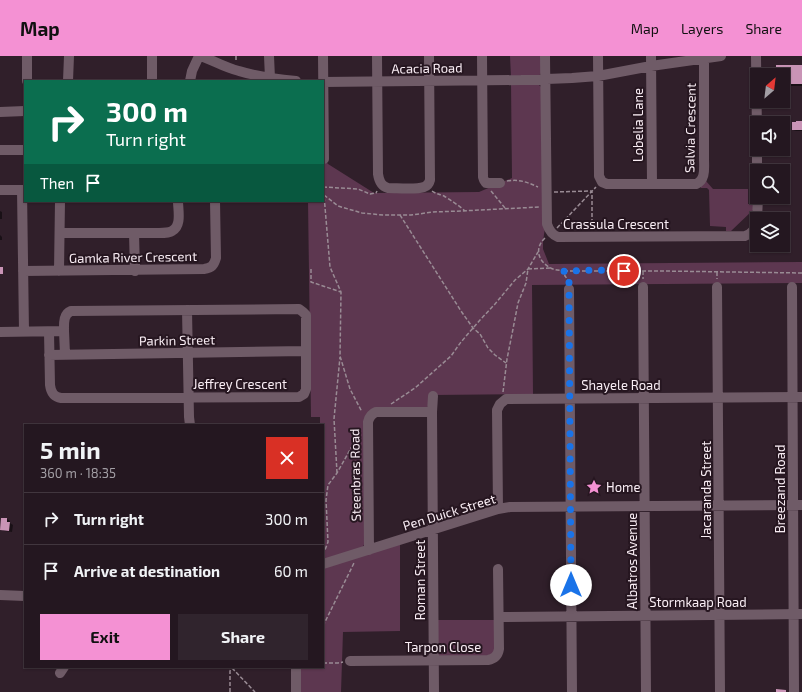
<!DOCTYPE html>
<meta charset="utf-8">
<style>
:root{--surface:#241720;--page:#30242d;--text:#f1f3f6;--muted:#a39fa5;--line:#41363e;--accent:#f491d3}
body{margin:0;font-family:"Exo 2",sans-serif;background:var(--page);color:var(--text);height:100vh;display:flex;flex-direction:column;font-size:15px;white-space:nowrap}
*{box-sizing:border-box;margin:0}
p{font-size:13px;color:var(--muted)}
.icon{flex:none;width:22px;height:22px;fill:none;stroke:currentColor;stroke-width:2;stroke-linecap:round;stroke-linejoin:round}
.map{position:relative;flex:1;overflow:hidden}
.drawer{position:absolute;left:24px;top:368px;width:300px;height:244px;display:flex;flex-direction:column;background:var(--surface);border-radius:0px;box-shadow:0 1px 3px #0004,0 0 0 1px var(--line)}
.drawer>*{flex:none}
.hud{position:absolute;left:24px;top:24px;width:300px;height:122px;border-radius:0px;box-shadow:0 1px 3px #0004,0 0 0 1px var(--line);background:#0b6e4f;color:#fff;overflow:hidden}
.needle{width:26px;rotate:28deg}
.tools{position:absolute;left:750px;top:12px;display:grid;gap:8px}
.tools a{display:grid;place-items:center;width:40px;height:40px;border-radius:0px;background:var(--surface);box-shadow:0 1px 3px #0004,0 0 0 1px var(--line);font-size:20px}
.pin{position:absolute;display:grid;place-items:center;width:34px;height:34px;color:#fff;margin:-17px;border:2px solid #fff;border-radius:50%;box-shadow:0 1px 4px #0007}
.me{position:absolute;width:44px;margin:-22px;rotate:0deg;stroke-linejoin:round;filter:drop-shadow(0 0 3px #0008)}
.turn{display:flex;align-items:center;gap:14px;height:84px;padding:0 16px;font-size:18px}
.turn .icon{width:52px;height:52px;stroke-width:2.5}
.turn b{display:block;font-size:28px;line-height:34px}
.then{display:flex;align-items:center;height:38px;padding:0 16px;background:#0003;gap:8px;font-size:15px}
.round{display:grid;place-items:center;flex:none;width:42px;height:42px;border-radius:0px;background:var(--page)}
.summary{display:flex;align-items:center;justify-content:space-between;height:68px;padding:0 16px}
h1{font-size:24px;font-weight:700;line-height:30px}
.primary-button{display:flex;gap:8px;margin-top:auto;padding:8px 16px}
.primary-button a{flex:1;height:46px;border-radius:0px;background:var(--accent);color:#111;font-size:16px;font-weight:700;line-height:46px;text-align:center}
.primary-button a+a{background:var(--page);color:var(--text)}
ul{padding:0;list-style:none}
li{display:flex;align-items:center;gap:12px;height:52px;padding:0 16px;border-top:1px solid var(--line)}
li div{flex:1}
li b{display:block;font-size:15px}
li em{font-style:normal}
header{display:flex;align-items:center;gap:24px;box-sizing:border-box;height:56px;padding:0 20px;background:var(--accent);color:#111}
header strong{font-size:19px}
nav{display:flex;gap:22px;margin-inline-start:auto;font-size:14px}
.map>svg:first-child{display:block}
</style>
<header>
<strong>Map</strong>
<nav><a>Map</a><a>Layers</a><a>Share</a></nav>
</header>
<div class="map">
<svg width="802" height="636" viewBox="0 0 802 636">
<rect width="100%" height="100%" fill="#301f2a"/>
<path fill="#5d3750" d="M510,0H542L541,17L539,20L511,21Z
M511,28H538L542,32L545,171L543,186V193L549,208L802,206V227L532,229L533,338L432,339L427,352L372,355L366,485L361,494L323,505V369H320V361H311L308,145H323V102L328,108L374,137L479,136L512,122Z
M706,125L713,133H748V148H753V154L731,175H726V171L710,170L709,134L707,132H701V129Z
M400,487V575L343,576L341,636H299V611H323V511Z
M436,564H496L497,593L493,600L438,601Z"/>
<path fill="#0007" d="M802,10V30H783V19H777Z
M802,66V75H796L793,74Z
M0,155L2,156V163H0Z
M0,179L2,181V184H0Z
M7,463L10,465V467L13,469L12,476L4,475L1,473Z"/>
<path fill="#c994b6" d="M776,9H802V28H783V19H776Z
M796,65H802V74H792V66H796Z
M0,211H3V218H0Z
M1,462H7V466H10L9,475L0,474Z
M776,633L786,634V636H776Z"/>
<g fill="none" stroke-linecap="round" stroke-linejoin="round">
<path stroke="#998b94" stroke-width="1.5" stroke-dasharray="4 2" stroke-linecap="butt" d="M236,0V5
M324,111V139L330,211L341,236L340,300L350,333L362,356
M507,125C519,123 527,126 538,131
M323,131L358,133L370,138L376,137L377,135
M432,135C436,138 439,138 444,140C449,143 461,151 465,155
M491,135L505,152
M554,136L592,135V173
M324,139L338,150L362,157L383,159H411L433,156L461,155L539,151
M400,159L461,255L473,272L480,278L488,292L495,299L506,307
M557,172L596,131
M545,182C535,191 537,204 549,211C553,214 559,214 564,215L565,220L568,224
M311,213V226L341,236
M564,215H663L802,217
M643,215V223
M717,216V223
M503,336L507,303L513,273L518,247L526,227L528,213L550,212
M391,348L415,332L451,300L461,286L480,264L495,248L515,224L528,213L538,196
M337,417L334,363L340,301
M323,499L328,486L326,444L328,429L337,417L359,378
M323,570L354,507
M323,607H338L343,606
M232,612L255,636
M230,636V615L232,611"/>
<path stroke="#6f5b67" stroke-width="10" d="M27,0V25
M201,0C214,5 226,12 239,15C258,21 277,23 296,25
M269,0L270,22
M377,0L378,118C379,125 381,130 388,132C397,132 416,134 424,131C427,130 429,128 430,124L429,0
M482,0L483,121L484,124L486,127H500
M545,0L547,168C549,174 552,179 558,181L745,180C752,178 755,173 757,166
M598,0L599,120L602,126L607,128H696C706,124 704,112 704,103V0
M651,0L652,128
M756,0L757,78
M68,25L69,0
M152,25V0
M190,25L192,15L199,0
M323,26L521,24L572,22L598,20L651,10L721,0
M0,56L25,55
M757,93V115
M0,94H25
M323,103H324L323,0
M0,134H25
M22,134L24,275
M757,163L758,141
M60,177H159C163,177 169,177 172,175C182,170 178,154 178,145
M134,177L135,215
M23,215L204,213C212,212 214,209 216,202L215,145
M59,215L60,145
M643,231L646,636
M717,231L720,636
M792,231L794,636
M569,233L572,636
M187,254L189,361L190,369
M64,275L65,298
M0,276L64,275C64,268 63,258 71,255L299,253L303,256L306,259V333L304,338L299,341L61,342C54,341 51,337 50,329L49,276
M49,299L306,295
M433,340L432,356L434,636
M498,453L497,354L500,348L506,343L802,341
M369,494L368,366C369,361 371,358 376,356H432
M323,508L498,453L510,451L802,449
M0,539L25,540
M499,561L802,558
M350,605L488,604C494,603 498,599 499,593L498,513
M60,617L64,611
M296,636V611"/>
</g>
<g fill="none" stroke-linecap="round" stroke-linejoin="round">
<path stroke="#1a73e8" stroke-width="7" stroke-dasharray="0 12.6" d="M571,529L569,233V226L565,220L564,215L597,214L624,215"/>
</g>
<defs>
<symbol id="sight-bare" viewBox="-9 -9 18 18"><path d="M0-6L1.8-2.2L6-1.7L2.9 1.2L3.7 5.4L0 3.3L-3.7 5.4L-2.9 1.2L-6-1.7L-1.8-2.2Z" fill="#f491d3" stroke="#261620" stroke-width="2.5" paint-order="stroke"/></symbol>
</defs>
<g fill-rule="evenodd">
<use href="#sight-bare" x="583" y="420" width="22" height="22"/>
</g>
<g text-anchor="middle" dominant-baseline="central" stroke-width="4" stroke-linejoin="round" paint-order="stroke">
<g font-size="13" fill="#f9edf4" stroke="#261620">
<text transform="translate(427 12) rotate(-1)">Acacia Road</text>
<text transform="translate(638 69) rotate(-90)">Lobelia Lane</text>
<text transform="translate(690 72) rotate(-89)">Salvia Crescent</text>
<text x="616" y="168">Crassula Crescent</text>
<text transform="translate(133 201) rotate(-1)">Gamka River Crescent</text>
<text transform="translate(177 284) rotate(-1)">Parkin Street</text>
<text x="240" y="328">Jeffrey Crescent</text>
<text x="621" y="329">Shayele Road</text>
<text transform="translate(355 419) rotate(-91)">Steenbras Road</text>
<text transform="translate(780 433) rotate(-90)">Breezand Road</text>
<text transform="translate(706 434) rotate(-90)">Jacaranda Street</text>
<text transform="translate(449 456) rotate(-17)">Pen Duick Street</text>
<text transform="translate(632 505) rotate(-90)">Albatros Avenue</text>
<text transform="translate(420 524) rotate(-90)">Roman Street</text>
<text x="698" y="546">Stormkaap Road</text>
<text x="443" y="591">Tarpon Close</text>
</g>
<g font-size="13" fill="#f9edf4" stroke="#261620" text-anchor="start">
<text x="606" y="431">Home</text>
</g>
</g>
</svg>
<div class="tools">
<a><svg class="needle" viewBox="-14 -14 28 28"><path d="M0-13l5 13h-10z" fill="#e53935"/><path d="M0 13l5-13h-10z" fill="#a39fa5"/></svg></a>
<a><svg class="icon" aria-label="sound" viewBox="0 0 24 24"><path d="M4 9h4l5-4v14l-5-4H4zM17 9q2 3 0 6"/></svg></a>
<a><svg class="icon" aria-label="search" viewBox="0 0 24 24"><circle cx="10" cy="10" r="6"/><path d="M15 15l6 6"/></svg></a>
<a><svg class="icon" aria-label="layers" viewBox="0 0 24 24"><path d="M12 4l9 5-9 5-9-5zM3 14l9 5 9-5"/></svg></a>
</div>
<div class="pin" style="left:624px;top:215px;background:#d93025"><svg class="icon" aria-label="arrive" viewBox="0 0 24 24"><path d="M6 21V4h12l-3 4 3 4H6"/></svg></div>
<svg class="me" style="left:571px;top:529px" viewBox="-20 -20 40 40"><circle r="19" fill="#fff"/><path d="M0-13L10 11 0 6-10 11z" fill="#1a73e8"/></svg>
<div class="hud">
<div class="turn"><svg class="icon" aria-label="right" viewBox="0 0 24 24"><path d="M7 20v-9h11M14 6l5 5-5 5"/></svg><div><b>300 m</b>Turn right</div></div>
<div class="then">Then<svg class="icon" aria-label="arrive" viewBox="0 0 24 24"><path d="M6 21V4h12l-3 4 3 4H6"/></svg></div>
</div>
<section class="drawer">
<div class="summary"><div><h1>5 min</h1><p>360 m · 18:35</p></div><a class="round" style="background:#d93025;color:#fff"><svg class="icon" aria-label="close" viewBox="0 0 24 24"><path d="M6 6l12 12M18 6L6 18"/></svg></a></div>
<ul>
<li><svg class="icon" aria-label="right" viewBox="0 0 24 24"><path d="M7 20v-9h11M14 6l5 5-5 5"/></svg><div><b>Turn right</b></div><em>300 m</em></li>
<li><svg class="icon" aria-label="arrive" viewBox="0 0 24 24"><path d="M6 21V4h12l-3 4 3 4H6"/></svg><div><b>Arrive at destination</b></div><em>60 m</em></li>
</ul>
<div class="primary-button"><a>Exit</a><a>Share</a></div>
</section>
</div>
